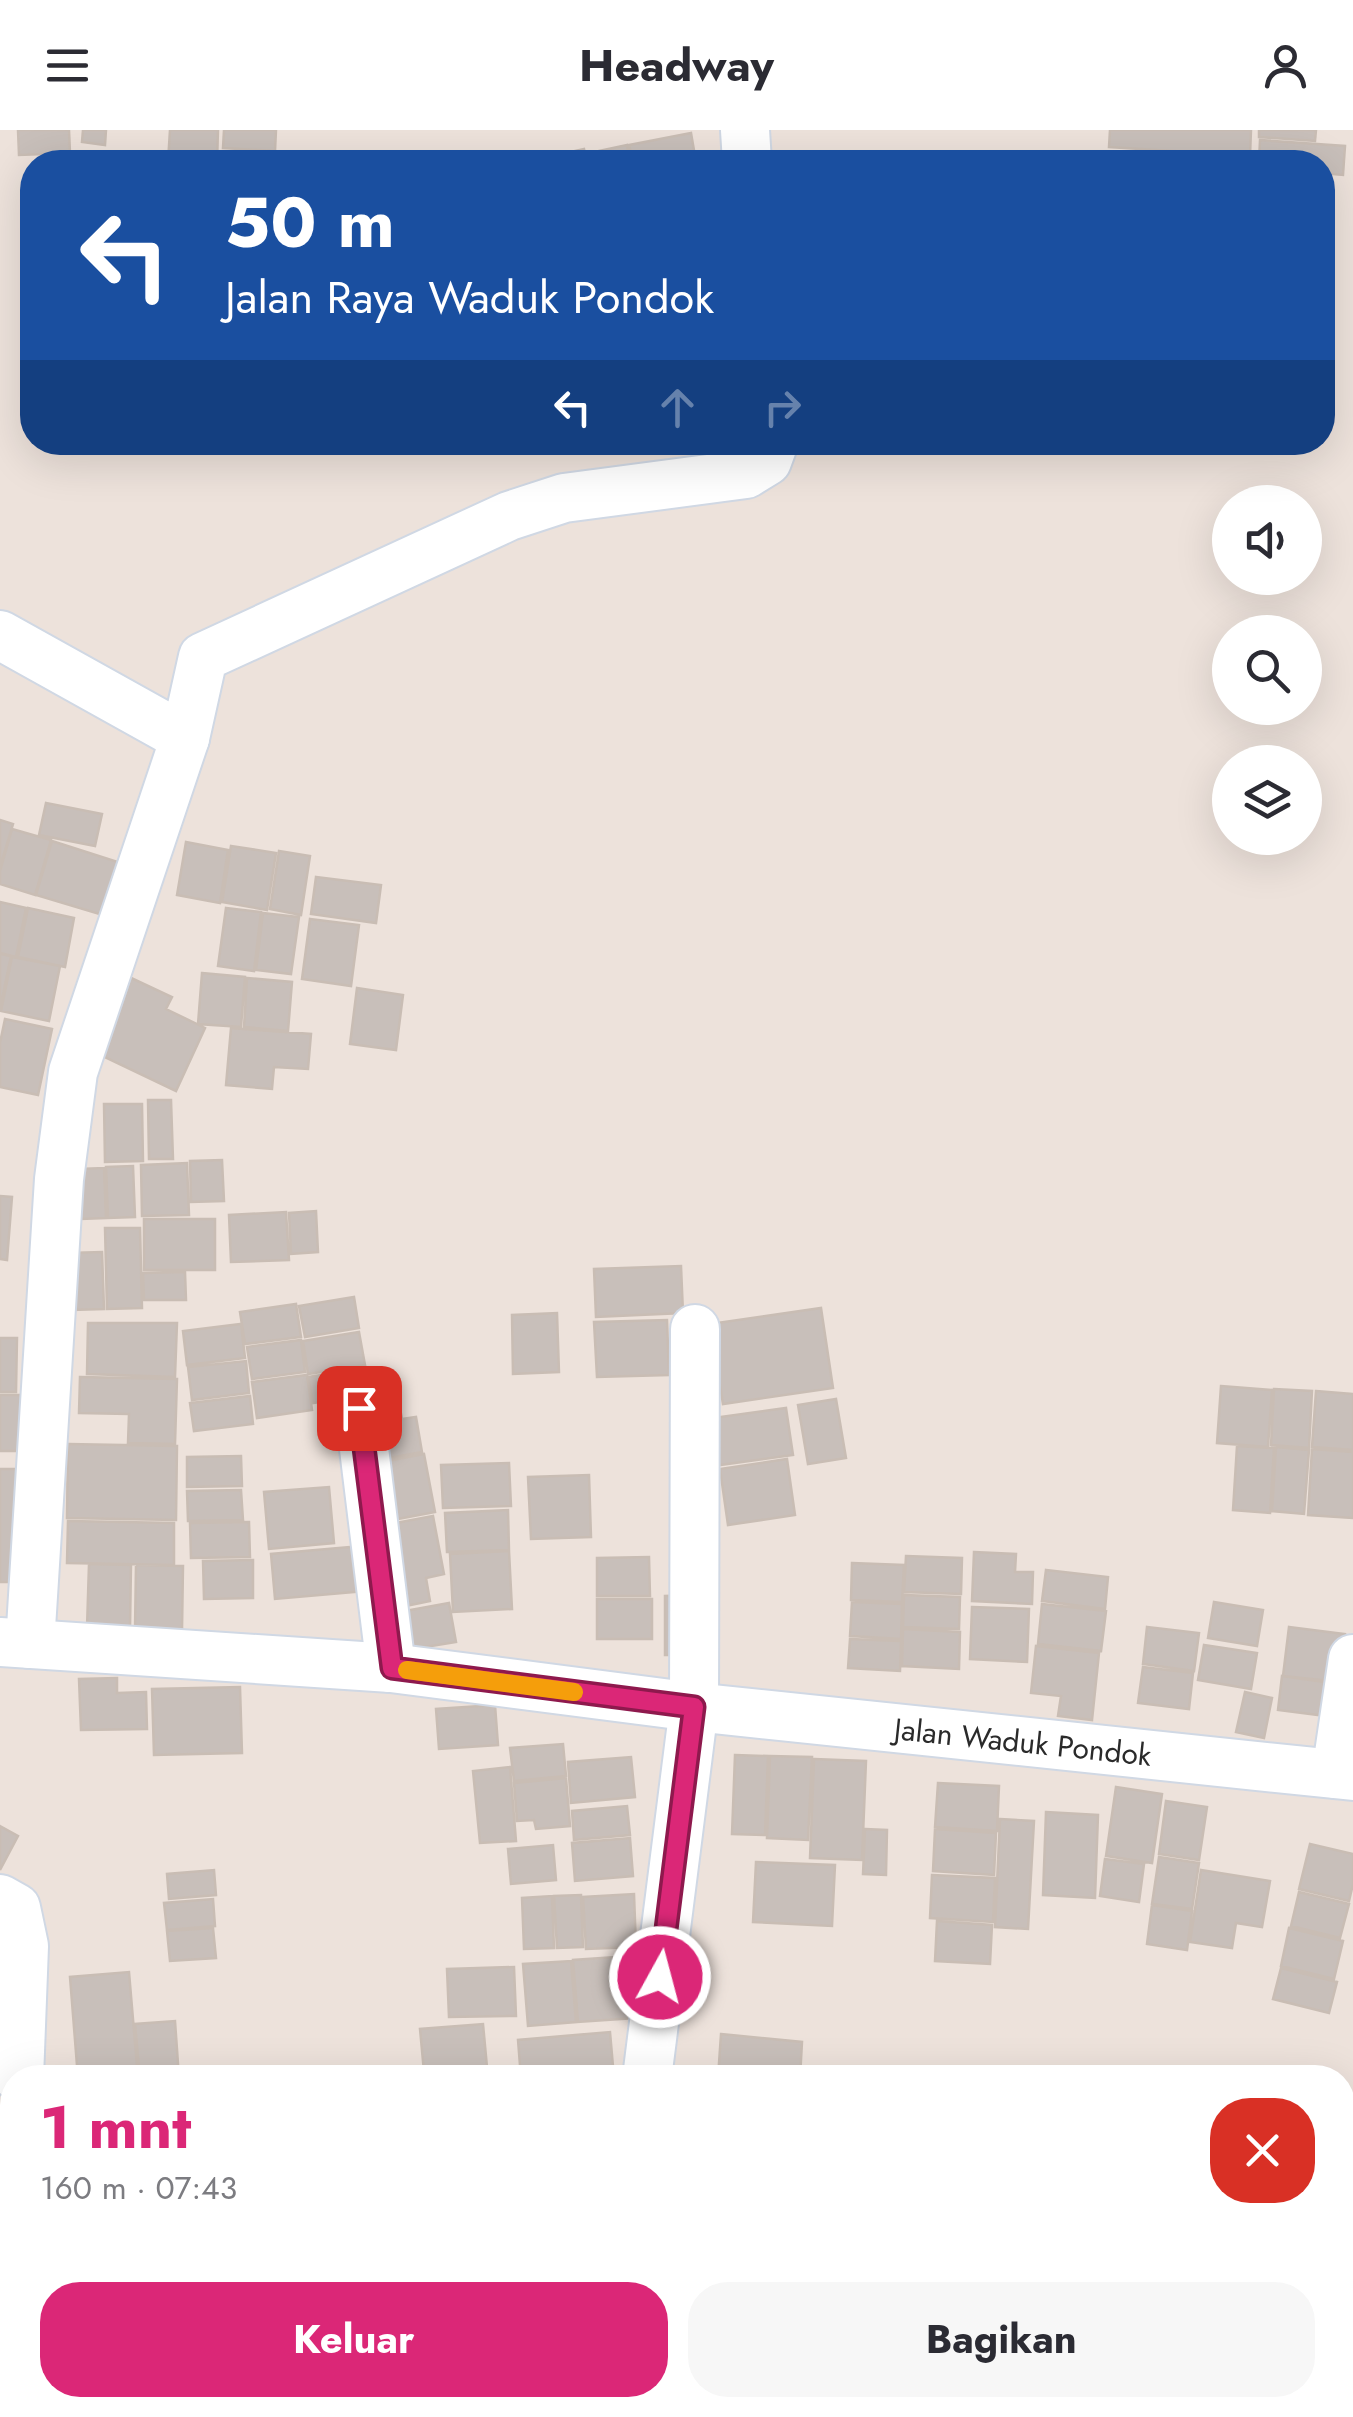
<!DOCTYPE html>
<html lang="id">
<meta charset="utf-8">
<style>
:root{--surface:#fff;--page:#f7f7f7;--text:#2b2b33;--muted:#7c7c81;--accent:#db2777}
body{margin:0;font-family:Jost,sans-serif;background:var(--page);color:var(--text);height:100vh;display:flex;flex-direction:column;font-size:38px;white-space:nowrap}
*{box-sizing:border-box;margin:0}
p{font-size:32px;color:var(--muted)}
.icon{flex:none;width:55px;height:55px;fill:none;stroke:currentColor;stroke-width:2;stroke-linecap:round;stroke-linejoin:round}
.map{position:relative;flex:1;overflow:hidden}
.details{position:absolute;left:0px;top:1935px;width:1355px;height:352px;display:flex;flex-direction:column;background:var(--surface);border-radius:40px 40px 0 0;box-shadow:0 10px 40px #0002}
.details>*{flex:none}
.banner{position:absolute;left:20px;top:20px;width:1315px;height:305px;border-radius:40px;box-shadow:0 10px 40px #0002;background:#1a4fa0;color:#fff;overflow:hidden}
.controls{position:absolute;left:1212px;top:355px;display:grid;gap:20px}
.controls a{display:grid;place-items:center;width:110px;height:110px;border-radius:50%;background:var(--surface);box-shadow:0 10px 40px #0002;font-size:50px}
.pin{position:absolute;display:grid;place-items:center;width:85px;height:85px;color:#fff;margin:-42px;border-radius:20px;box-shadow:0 5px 15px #0006}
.me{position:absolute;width:110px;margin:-55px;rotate:7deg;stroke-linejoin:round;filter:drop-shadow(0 0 8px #0008)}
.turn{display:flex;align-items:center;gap:35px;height:210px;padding:0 40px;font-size:45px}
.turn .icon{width:130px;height:130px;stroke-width:2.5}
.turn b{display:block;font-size:70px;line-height:85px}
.lanes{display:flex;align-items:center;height:95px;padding:0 40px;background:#0003;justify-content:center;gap:50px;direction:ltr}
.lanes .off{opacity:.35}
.round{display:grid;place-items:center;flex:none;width:105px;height:105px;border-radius:40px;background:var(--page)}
.summary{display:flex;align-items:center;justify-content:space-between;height:170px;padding:0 40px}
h1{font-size:60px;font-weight:700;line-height:75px;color:var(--accent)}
.primary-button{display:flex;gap:20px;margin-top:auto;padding:20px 40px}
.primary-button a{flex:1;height:115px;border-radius:40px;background:var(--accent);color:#fff;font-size:40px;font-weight:700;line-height:115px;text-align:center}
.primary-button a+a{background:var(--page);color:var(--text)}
header{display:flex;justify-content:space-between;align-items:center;height:130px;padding:0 40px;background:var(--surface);font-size:45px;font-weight:700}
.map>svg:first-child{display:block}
</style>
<header><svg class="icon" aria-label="menu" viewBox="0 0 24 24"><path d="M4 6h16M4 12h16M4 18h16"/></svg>Headway<svg class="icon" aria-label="person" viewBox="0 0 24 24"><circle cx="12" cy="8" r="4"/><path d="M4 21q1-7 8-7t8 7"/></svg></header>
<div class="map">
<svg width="1353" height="2287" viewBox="0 0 1353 2287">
<rect width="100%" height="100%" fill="#ede2db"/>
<path fill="#c8bfba" stroke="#c9bdb4" stroke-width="2.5" d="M18,0H69L70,23L19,25Z
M83,0H106L105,15L82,12Z
M170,0H218L217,32H168Z
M224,0H276L275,21L223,18Z
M1110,0H1251L1250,26L1109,17Z
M1259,0H1316L1315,11L1259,7Z
M691,3L696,32H633L629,15Z
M1260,10L1345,16L1343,45L1322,43V32H1259Z
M627,15L630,32H601L599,21Z
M584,19L587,32H555L553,26Z
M222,25L276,28V32H222Z
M46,673L102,684L95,716L39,705Z
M0,690L13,694L0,737Z
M12,699L51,710L35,765L0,754V741Z
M52,711L121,733L106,786L36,765Z
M186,712L228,720L220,773L177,765Z
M231,716L276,723L267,780L222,772Z
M279,721L310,726L301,785L270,779Z
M316,747L381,755L376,793L311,784Z
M0,772L26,778L16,827L0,823Z
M28,778L74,788L65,837L18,827Z
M226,778L261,782L254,841L218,836Z
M263,783L299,787L291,844L256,840Z
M310,789L359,795L351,856L302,849Z
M0,824L11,826L0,879Z
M12,827L60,836L49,891L1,881Z
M202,843L245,847L241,897L198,894Z
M129,847L172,867L166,879L205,898L176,961L94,922Z
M247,848L292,852L288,901L244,897Z
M357,858L403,865L396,920L350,914Z
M5,889L52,899L38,965L0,957V913Z
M231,898L311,904L308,939L274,937L272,959L226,955Z
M148,970H171L173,1029H149Z
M104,974H142L143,1031L105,1032Z
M222,1030L224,1071L191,1072L190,1031Z
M187,1033L189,1085L142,1086L141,1035Z
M133,1036L135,1087L108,1088L106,1037Z
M104,1038L106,1088L81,1089L79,1039Z
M0,1066L12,1067L7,1130L0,1129Z
M316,1081L318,1122L291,1124L289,1083Z
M286,1082L289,1130L231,1132L229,1085Z
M144,1089H215V1140H144Z
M105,1098H140L142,1178L107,1179Z
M102,1122L104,1179L72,1180L69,1123Z
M681,1136L683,1183L596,1187L594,1139Z
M185,1142L186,1170H144L143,1143Z
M354,1167L359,1198L305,1207L299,1176Z
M296,1174L301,1207L245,1214L240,1182Z
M821,1178L833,1258L723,1274L710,1194Z
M557,1183L559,1242L513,1244L512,1185Z
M667,1190L669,1245L597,1247L594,1192Z
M88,1193H177L175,1247L87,1244Z
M241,1194L245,1228L187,1235L183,1201Z
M359,1202L365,1235L308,1244L303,1211Z
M0,1208H17L16,1262H0Z
M301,1210L305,1242L252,1249L247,1217Z
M246,1231L249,1263L192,1270L188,1237Z
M365,1238L370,1264L313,1273L308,1247Z
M307,1245L312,1280L257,1288L252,1252Z
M80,1247L177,1249L175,1314L128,1313L129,1284L79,1283Z
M1221,1256L1272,1260L1268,1317L1217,1313Z
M1274,1259L1312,1261L1309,1318L1271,1315Z
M1316,1261L1353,1264V1320L1312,1317Z
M0,1265H28V1321H0Z
M250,1266L253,1294L194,1301L190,1273Z
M836,1269L846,1328L808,1334L798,1275Z
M399,1273L402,1289L416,1287L422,1322L373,1331L363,1279Z
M786,1278L793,1325L720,1335L713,1288Z
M68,1314L177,1316L176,1390L67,1388Z
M1237,1316L1274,1318L1270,1383L1233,1380Z
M1276,1317L1309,1320L1304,1384L1272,1381Z
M1312,1319L1353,1322V1388L1308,1385Z
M424,1324L435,1382L382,1392L371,1334Z
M241,1326L242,1356L187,1357V1327Z
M787,1329L795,1385L728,1395L720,1339Z
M509,1333L511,1376L443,1378L441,1335Z
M0,1339H26L27,1452H0Z
M589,1345L591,1407L531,1409L528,1347Z
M329,1357L334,1413L269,1419L264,1362Z
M241,1360L243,1390L188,1391L187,1361Z
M508,1380L509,1420L447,1422L445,1383Z
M433,1386L444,1444L426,1448L430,1471L396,1478L380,1396Z
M68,1391L174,1393V1435L67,1433Z
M249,1392L250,1427L191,1428L190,1393Z
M372,1415L376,1460L275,1469L271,1424Z
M509,1421L512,1479L453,1482L450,1424Z
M974,1422L1016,1424L1015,1442H1033L1032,1474L972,1471Z
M906,1426L962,1428L961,1464L904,1462Z
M649,1427L650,1466H597V1428Z
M253,1430V1468L204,1469L203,1431Z
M852,1433L904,1435L902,1472L851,1470Z
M89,1434L131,1435L130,1499L87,1498Z
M136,1435L183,1436L182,1501L135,1500Z
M1046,1440L1108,1447L1105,1479L1042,1471Z
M693,1465V1525H665V1466Z
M904,1465L960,1467L959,1499L903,1497Z
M597,1469H652V1509H597Z
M852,1472L902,1474L901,1509L850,1506Z
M1214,1472L1263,1480L1257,1516L1208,1508Z
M449,1473L456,1512L400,1521L394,1483Z
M1042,1474L1106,1481L1101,1521L1038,1514Z
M972,1477L1029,1479L1027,1532L970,1529Z
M1147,1497L1199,1503L1194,1541L1143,1534Z
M1289,1497L1345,1504L1339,1552L1283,1546Z
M903,1499L960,1502L959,1539L902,1536Z
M850,1509L901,1511L900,1541L848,1538Z
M1204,1515L1257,1523L1251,1559L1198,1550Z
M1036,1516L1099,1523L1092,1590L1058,1586L1061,1566L1031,1563Z
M1143,1537L1193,1543L1189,1579L1138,1573Z
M1282,1546L1338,1554L1334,1587L1278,1580Z
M117,1548V1563L146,1562L147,1599L81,1600L79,1549Z
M240,1557L242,1623L154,1625L152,1559Z
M1245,1562L1272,1568L1264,1608L1236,1602Z
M495,1575L498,1615L439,1619L436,1579Z
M563,1614L566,1646L514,1651L510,1618Z
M735,1625L768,1626L765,1705L732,1704Z
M770,1626L812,1627L808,1710L767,1708Z
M631,1627L635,1667L571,1673L568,1632Z
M814,1629L866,1631L862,1730L810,1728Z
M510,1637L516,1711L480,1713L473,1641Z
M566,1648L570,1696L536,1699L534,1690L517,1691L514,1653Z
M938,1653L999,1656L997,1701L935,1697Z
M1116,1657L1162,1664L1152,1733L1106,1726Z
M1166,1671L1207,1677L1199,1730L1159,1724Z
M627,1676L630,1705L574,1710L572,1681Z
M1046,1682L1098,1685L1095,1768L1043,1765Z
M1000,1689L1034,1691L1028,1799L995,1797Z
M0,1696L18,1706L0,1740Z
M865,1699L887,1700L886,1745L863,1744Z
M935,1699L996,1703L994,1745L933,1741Z
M630,1708L633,1746L575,1751L572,1713Z
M1310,1714L1353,1724V1754L1349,1771L1299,1759Z
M553,1715L556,1750L511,1754L508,1719Z
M1159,1727L1199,1733L1192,1779L1152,1774Z
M1105,1729L1144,1734L1139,1772L1100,1766Z
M756,1732L835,1735L832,1796L753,1792Z
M214,1740L216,1765L169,1769L167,1744Z
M1201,1740L1270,1751L1262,1797L1236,1793L1232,1818L1190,1812Z
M932,1745L995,1748L993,1792L930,1788Z
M1299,1762L1349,1774L1340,1808L1291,1796Z
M634,1764L636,1817L586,1819L583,1767Z
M581,1765L583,1817L557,1818L554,1766Z
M552,1766L554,1818L524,1819L522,1768Z
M213,1769L215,1796L167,1800L164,1773Z
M1152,1775L1192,1781L1187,1820L1147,1814Z
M937,1791L992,1795L990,1834L935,1831Z
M213,1798L216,1828L170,1831L167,1801Z
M1289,1798L1343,1811L1334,1849L1281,1836Z
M630,1826L635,1888L578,1892L573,1830Z
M571,1831L576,1892L528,1896L523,1834Z
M514,1837L516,1886L449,1887L447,1839Z
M1281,1838L1337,1852L1329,1883L1273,1869Z
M129,1842L138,1948H78L70,1847Z
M175,1891L179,1948H140L135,1894Z
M483,1894L488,1948H446L445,1940L424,1942L420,1899Z
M610,1902L614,1948H521L518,1910Z
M721,1904L802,1912L800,1948H718Z
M50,2275H96L99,2287H52Z
M98,2275H138L141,2287H100Z
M1096,2275H1161V2287H1096Z
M1039,2277V2287H990V2280Z"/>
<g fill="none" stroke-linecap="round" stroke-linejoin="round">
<defs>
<g id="minor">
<path d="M745,0L747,32"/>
<path d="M0,505L185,608L203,527L509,386L564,368L746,344L767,331L774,312"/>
<path d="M359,1278L391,1538"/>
<path id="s1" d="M0,1512L391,1538L694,1577L1353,1646"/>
<path d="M30,1514L59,1049L73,942L185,608"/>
<path d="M1336,1644L1353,1529"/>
<path d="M0,1769L16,1778L24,1816L19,1948"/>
<path d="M647,1948L694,1577L695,1199"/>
<path d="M0,2277L12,2062"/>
<path d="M608,2287L609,2275"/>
</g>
</defs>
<use href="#minor" stroke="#d0d8e4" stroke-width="52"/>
<use href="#minor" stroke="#fff" stroke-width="48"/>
</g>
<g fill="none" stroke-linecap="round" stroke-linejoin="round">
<defs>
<path id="route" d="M359,1278L392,1538L694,1577L660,1847"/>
</defs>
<use href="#route" stroke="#8e194d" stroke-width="25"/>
<use href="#route" stroke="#db2777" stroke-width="18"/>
<path stroke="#f59e0b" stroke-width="18" d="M407,1540L574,1562"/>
</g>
<g text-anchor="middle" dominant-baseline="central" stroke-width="8" stroke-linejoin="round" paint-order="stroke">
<g font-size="30" fill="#2a2a2a" stroke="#fff">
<text stroke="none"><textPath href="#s1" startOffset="1028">Jalan Waduk Pondok</textPath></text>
</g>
</g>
</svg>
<div class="controls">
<a><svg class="icon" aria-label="sound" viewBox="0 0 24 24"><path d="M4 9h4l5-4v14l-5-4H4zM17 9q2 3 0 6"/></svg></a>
<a><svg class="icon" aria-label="search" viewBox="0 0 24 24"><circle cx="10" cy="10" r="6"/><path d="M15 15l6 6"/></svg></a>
<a><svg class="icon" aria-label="layers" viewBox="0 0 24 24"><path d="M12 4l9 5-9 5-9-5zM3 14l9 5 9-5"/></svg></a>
</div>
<div class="pin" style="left:359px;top:1278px;background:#d93025"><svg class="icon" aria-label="arrive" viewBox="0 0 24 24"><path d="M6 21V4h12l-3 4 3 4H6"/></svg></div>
<svg class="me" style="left:660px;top:1847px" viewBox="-20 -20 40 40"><circle r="17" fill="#db2777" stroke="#fff" stroke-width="3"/><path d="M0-11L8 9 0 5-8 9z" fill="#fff"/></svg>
<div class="banner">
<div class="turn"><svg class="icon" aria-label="left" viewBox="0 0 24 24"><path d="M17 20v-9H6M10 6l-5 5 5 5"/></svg><div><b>50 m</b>Jalan Raya Waduk Pondok</div></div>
<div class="lanes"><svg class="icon" aria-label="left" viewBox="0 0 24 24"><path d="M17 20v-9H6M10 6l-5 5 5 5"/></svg><svg class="icon off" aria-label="ahead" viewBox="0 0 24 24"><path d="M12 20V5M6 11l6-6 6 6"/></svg><svg class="icon off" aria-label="right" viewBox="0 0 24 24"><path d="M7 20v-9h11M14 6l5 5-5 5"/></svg></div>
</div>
<section class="details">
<div class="summary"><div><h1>1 mnt</h1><p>160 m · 07:43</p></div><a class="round" style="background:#d93025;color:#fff"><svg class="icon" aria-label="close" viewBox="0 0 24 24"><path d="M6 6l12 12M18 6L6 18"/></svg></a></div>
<div class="primary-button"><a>Keluar</a><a>Bagikan</a></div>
</section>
</div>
